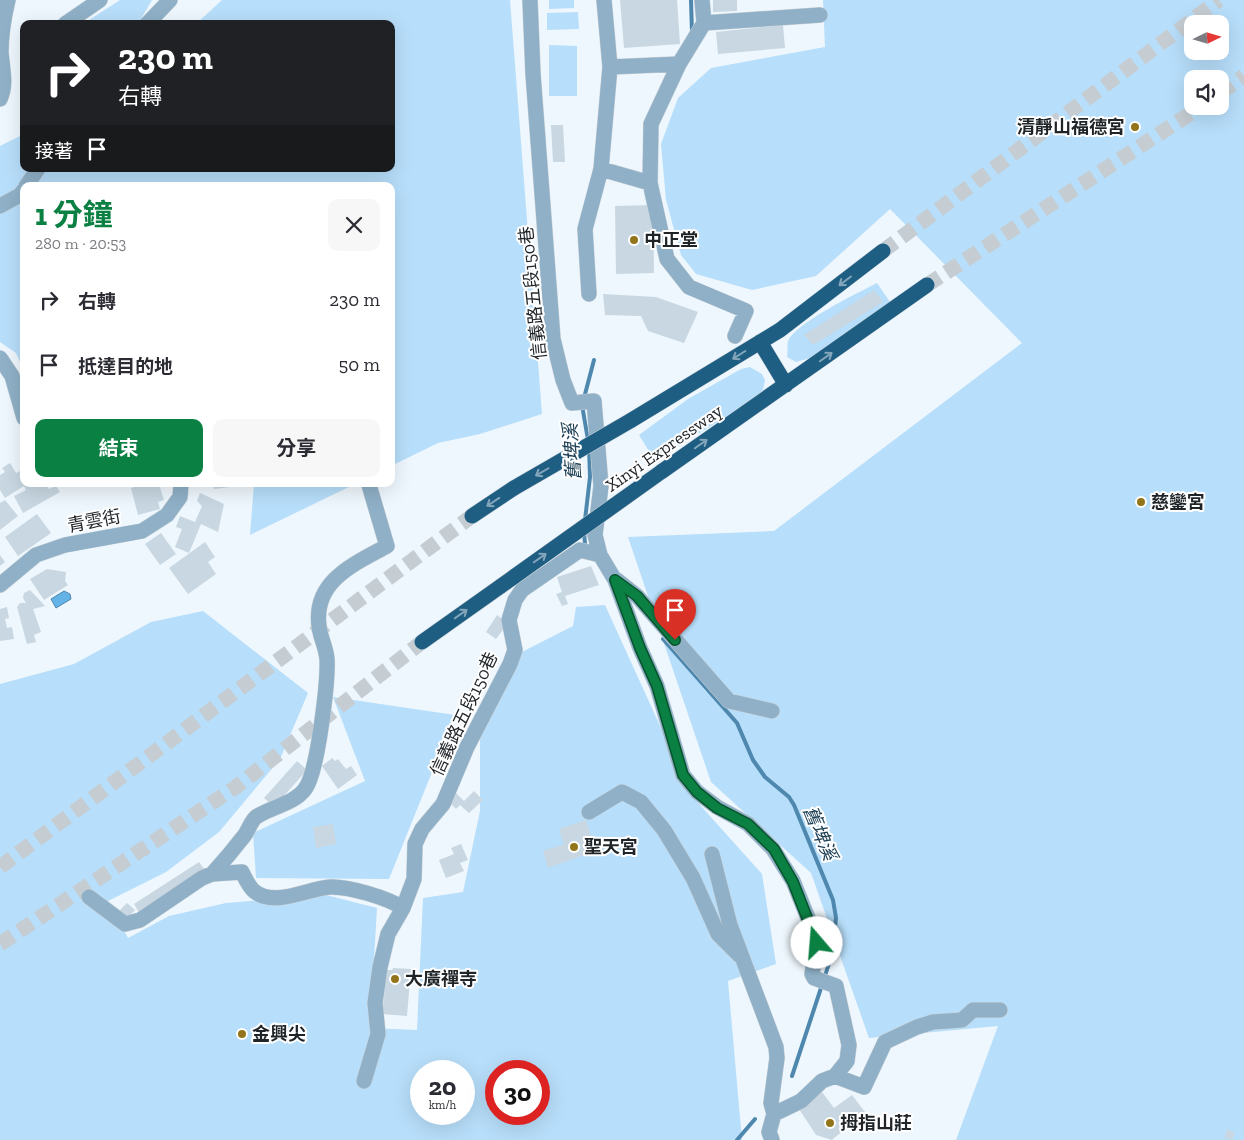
<!DOCTYPE html>
<html lang="zh-TW">
<meta charset="utf-8">
<style>
:root{--surface:#fff;--page:#f7f7f7;--text:#2b2b33;--muted:#7c7c81;--accent:#0b8043}
body{margin:0;font-family:"Zilla Slab","Noto Sans TC",serif;background:var(--page);color:var(--text);height:100vh;display:flex;flex-direction:column;font-size:19px;white-space:nowrap}
*{box-sizing:border-box;margin:0}
p{font-size:16px;color:var(--muted)}
.icon{flex:none;width:28px;height:28px;fill:none;stroke:currentColor;stroke-width:2;stroke-linecap:round;stroke-linejoin:round}
.map{position:relative;flex:1;overflow:hidden}
.drawer{position:absolute;left:20px;top:182px;width:375px;height:305px;display:flex;flex-direction:column;background:var(--surface);border-radius:10px;box-shadow:0 5px 20px #0002}
.drawer>*{flex:none}
.banner{position:absolute;left:20px;top:20px;width:375px;height:152px;border-radius:10px;box-shadow:0 5px 20px #0002;background:#202124;color:#fff;overflow:hidden}
.needle{width:32px;rotate:85deg}
.controls{position:absolute;left:1184px;top:15px;display:grid;gap:10px}
.controls a{display:grid;place-items:center;width:45px;height:45px;border-radius:10px;background:var(--surface);box-shadow:0 5px 20px #0002;font-size:25px}
.speed{position:absolute;left:410px;top:1060px;display:flex;gap:10px;font-size:25px;font-weight:700;text-align:center}
.speed>*{display:grid;place-content:center;width:65px;height:65px;border-radius:50%;background:var(--surface);box-shadow:0 5px 20px #0002;line-height:1}
.speed small{font-size:12px;font-weight:400}
.speed .limit{border:8px solid #d22;background:#fff;color:#111}
.pin{position:absolute;display:grid;place-items:center;width:42px;height:42px;color:#fff;margin:-51px -21px;border-radius:50% 50% 50% 0;rotate:-45deg;box-shadow:0 0 5px #0007}
.pin .icon{rotate:45deg}
.me{position:absolute;width:55px;margin:-28px;rotate:342deg;stroke-linejoin:round;filter:drop-shadow(0 0 4px #0008)}
.turn{display:flex;align-items:center;gap:18px;height:105px;padding:0 15px;font-size:22px}
.turn .icon{width:65px;height:65px;stroke-width:2.5}
.turn b{display:block;font-size:35px;line-height:42px}
.then{display:flex;align-items:center;height:48px;padding:0 15px;background:#0003;gap:10px;font-size:19px}
.round{display:grid;place-items:center;flex:none;width:52px;height:52px;border-radius:10px;background:var(--page)}
.overview{display:flex;align-items:center;justify-content:space-between;height:85px;padding:0 15px}
h1{font-size:30px;font-weight:700;line-height:38px;color:var(--accent)}
.action{display:flex;gap:10px;margin-top:auto;padding:10px 15px}
.action a{flex:1;height:58px;border-radius:10px;background:var(--accent);color:#fff;font-size:20px;font-weight:700;line-height:58px;text-align:center}
.action a+a{background:var(--page);color:var(--text)}
ul{padding:0;list-style:none}
li{display:flex;align-items:center;gap:15px;height:65px;padding:0 15px}
li div{flex:1}
li b{display:block;font-size:19px}
li em{font-style:normal}
.map>svg:first-child{display:block}
</style>
<div class="map">
<svg width="1244" height="1140" viewBox="0 0 1244 1140">
<rect width="100%" height="100%" fill="#eef7fd"/>
<path fill="#b7defa" fill-rule="evenodd" d="M120,0H152L138,24H83Z
M222,0H510L542,414L480,434L438,443L391,466V186H24V371L16,353L0,342V146L24,134V169H391V24H196Z
M549,0H574V8L549,9Z
M823,0H1244V1140H956L998,1026L869,1038L811,873L711,782L628,537L774,531L1022,343L890,209L816,276L752,290L696,274L681,255L666,200L661,144L678,98L711,68L825,47ZM1192,24H1220V51H1192ZM1192,79H1220V106H1192Z
M578,12L579,29L547,30V13Z
M549,45L577,46V96H549Z
M877,283L890,302L810,358L796,362L787,357C788,352 787,345 788,341C797,322 858,293 877,283Z
M750,367L762,374L765,380L763,390L754,399L655,461L639,435L688,399L741,369Z
M254,484H355L250,535Z
M605,605L692,796L762,874L776,964L728,981L742,1140H0V684L74,664L151,622L203,611L308,693L280,759L219,832L166,872L108,901L128,938L169,916L226,903L326,895L377,908L370,1028L417,1030L423,898L463,892L480,811V724L506,660L573,626L576,607ZM421,1071H464V1114H421ZM496,1071H539V1114H496Z
M333,697L455,715L389,879L256,878L253,833L365,781Z"/>
<path fill="#63b3e7" stroke="#4f88ae" d="M64,591L70,594L71,599L56,608L51,599Z"/>
<g fill="none" stroke-linecap="round" stroke-linejoin="round">
<path stroke="#4f88ae" stroke-width="4" d="M691,0L692,33
M584,398L594,360
M582,405L588,440
M585,520L590,477L589,449
M584,532L585,544
M663,639L737,723L753,760L765,777L789,797L794,805L833,900L836,918L832,954L824,979
M792,1076L822,985
M737,1140L755,1119"/>
</g>
<path fill="#c8d7e2" d="M620,0H677L680,44L624,48Z
M713,0H737V11L713,12Z
M783,25L785,48L718,54L716,32Z
M551,125H563L565,162H553Z
M653,205L654,273L616,274L615,206Z
M874,290L883,302L813,345L804,335Z
M603,294L656,297L698,312L684,343L648,331L641,316L605,315Z
M10,463L16,473L24,469V484H46L49,489L56,486L60,492L23,513L14,496L26,490L24,486L5,498L0,490V475L5,472L2,468Z
M138,484H159L164,500L158,502L160,509L138,515L131,488L138,486Z
M213,484H238V486L214,489Z
M200,493L224,504L218,532L201,524L189,553L175,547L182,529L176,527L180,516L195,522L202,506L197,501Z
M5,500L18,516L0,530V503Z
M37,514L51,533L18,556L5,537Z
M161,533L176,554L160,565L145,544Z
M205,542L215,557L208,562L216,574L188,594L169,568Z
M0,555L5,562L0,566Z
M591,566L599,585L565,596L568,604L562,606L556,594L562,592L557,577Z
M47,569L66,572L65,581L68,585L44,600L30,579Z
M30,590L45,606L33,609L41,632L34,635L36,642L27,644L17,607L20,603H26L23,598L24,593Z
M7,607L9,618L5,619L7,628L12,627L14,639L0,641V609Z
M497,615L508,623L496,639L486,632Z
M332,758L335,761L338,759L346,769L351,766L357,775L338,789L322,766Z
M297,761L307,770L274,807L264,798Z
M474,791L483,800L469,813L460,805L456,809L448,801L456,793L464,801Z
M586,820L596,851L548,868L543,851L564,844L559,829Z
M333,824L336,844L316,848L313,827Z
M461,844L468,860L460,863L464,871L446,878L439,860L454,854L451,848Z
M199,862L205,870L140,914L134,904Z
M127,903L135,910L127,918L119,911Z
M393,968L411,969L407,1016L382,1014L385,988H379L380,970H392Z
M822,1092L834,1108L852,1095L865,1112L832,1140L816,1135L799,1109Z
M1228,1129L1235,1133L1232,1140L1224,1137Z"/>
<g fill="none" stroke-linecap="round" stroke-linejoin="round">
<path stroke="#c5cdd2" stroke-width="15" stroke-dasharray="15 8" stroke-linecap="butt" d="M1220,93L1244,76
M883,251L1219,0
M927,285L1202,106
M0,867L472,516
M0,944L236,787L422,642"/>
<defs>
<path id="minor" d="M530,0L533,74L553,339L563,380L572,403L594,401L601,486L595,535L600,555L615,580L640,648L657,686L683,775L697,792L717,807L748,824L773,849L793,881L814,933L817,943L812,974L814,978L836,986L849,1045L847,1061L835,1076L822,1081L801,1101L774,1114
M702,0L704,23L679,64L651,124L650,183L667,259L689,287L746,311L735,336
M704,23L820,15
M65,24L100,0
M147,24L170,0
M610,67L679,64
M0,99C7,84 2,68 1,52C1,35 4,17 8,0
M601,169L650,183
M26,186L38,169
M0,206L20,195L24,190
M589,294L585,229L601,169L610,67L604,0
M0,358L12,376L24,418
M617,580L637,596L729,701L772,711
M0,585L36,555L65,545L142,531L167,515L180,497L181,484
M589,812L622,792L641,802L664,830L693,878L718,934L740,956
M712,854L730,925L776,1047L777,1058L771,1103L774,1114L769,1132L772,1140
M212,874C223,862 234,849 244,836C248,831 251,821 256,817C271,807 294,804 305,789C318,772 328,681 327,659C326,647 320,637 319,626C313,581 354,564 387,546L369,485
M89,897L125,924L140,920L202,878L212,874L242,872C245,878 249,887 254,891C274,908 309,888 330,887C348,886 388,898 403,908
M835,1076L864,1087L885,1042L917,1027L933,1022L962,1020L973,1010H1000
M364,1081L378,1034L375,1003L380,967L388,934L403,908L414,879L415,844L422,829L443,804L467,747L510,664L515,650L509,620L515,600L522,590L580,550L600,555"/>
<path id="highway" d="M760,342L786,385
M630,421L780,330L883,251
M661,472L927,285
M472,516L514,488
M422,642L501,586"/>
</defs>
<use href="#minor" stroke="#c9d1d7" stroke-width="16"/>
<use href="#highway" stroke="#c9d1d7" stroke-width="16"/>
<use href="#minor" stroke="#8fb0c7" stroke-width="15"/>
<use href="#highway" stroke="#1f5e83" stroke-width="15"/>
<defs>
<path id="highway-bridge" d="M514,488L630,421
M501,586L661,472"/>
</defs>
<use href="#highway-bridge" stroke="#c9d1d7" stroke-width="16" stroke-linecap="butt"/>
<use href="#highway-bridge" stroke="#1f5e83" stroke-width="15"/>
</g>
<defs><path id="oneway-shaft" d="M-6 0H5M1.5-3L5.5 0L1.5 3" fill="none" stroke-width="1.6" stroke-linecap="round" stroke-linejoin="round" transform="scale(1.25)"/></defs>
<g stroke="#84a6bb">
<use href="#oneway-shaft" transform="translate(845 281) rotate(143)"/>
<use href="#oneway-shaft" transform="translate(739 355) rotate(148)"/>
<use href="#oneway-shaft" transform="translate(826 357) rotate(-35)"/>
<use href="#oneway-shaft" transform="translate(701 444) rotate(-35)"/>
<use href="#oneway-shaft" transform="translate(542 472) rotate(150)"/>
<use href="#oneway-shaft" transform="translate(493 502) rotate(146)"/>
<use href="#oneway-shaft" transform="translate(540 558) rotate(-35)"/>
<use href="#oneway-shaft" transform="translate(461 614) rotate(-35)"/>
</g>
<g fill="none" stroke-linecap="round" stroke-linejoin="round">
<defs>
<path id="route" d="M675,640L637,596L615,580L640,648L657,686L683,775L697,792L717,808L748,824L774,849L793,882L817,943"/>
</defs>
<use href="#route" stroke="#07532c" stroke-width="12"/>
<use href="#route" stroke="#0b8043" stroke-width="9"/>
</g>
<g fill="#92751b" stroke="#fff" stroke-width="2">
<circle cx="1135" cy="127" r="5"/>
<circle cx="634" cy="240" r="5"/>
<circle cx="1141" cy="502" r="5"/>
<circle cx="574" cy="847" r="5"/>
<circle cx="395" cy="979" r="5"/>
<circle cx="242" cy="1034" r="5"/>
<circle cx="830" cy="1123" r="5"/>
</g>
<g text-anchor="middle" dominant-baseline="central" stroke-width="4" stroke-linejoin="round" paint-order="stroke">
<g font-size="18" font-weight="bold" fill="#1f2428" stroke="#fff" text-anchor="start">
<text x="1125" y="127" text-anchor="end">清靜山福德宮</text>
<text x="644" y="240">中正堂</text>
<text x="1151" y="502">慈鑾宮</text>
<text x="584" y="847">聖天宮</text>
<text x="405" y="979">大廣禪寺</text>
<text x="252" y="1034">金興尖</text>
<text x="840" y="1123">拇指山莊</text>
</g>
<g font-size="18" fill="#1f2428" stroke="#fff">
<text transform="translate(533 293) rotate(-96)">信義路五段150巷</text>
<text transform="translate(664 448) rotate(-35)">Xinyi Expressway</text>
<text transform="translate(94 521) rotate(-11)">青雲街</text>
<text transform="translate(464 714) rotate(-65)">信義路五段150巷</text>
</g>
<g font-size="19" font-style="italic" fill="#1e4056" stroke="#fff">
<text transform="translate(572 452) rotate(-94)">舊埤溪</text>
<text transform="translate(820 833) rotate(67)">舊埤溪</text>
</g>
</g>
</svg>
<div class="controls">
<a><svg class="needle" viewBox="-14 -14 28 28"><path d="M0-13l5 13h-10z" fill="#e53935"/><path d="M0 13l5-13h-10z" fill="#7c7c81"/></svg></a>
<a><svg class="icon" aria-label="sound" viewBox="0 0 24 24"><path d="M4 9h4l5-4v14l-5-4H4zM17 9q2 3 0 6"/></svg></a>
</div>
<div class="speed"><div>20<small>km/h</small></div><div class="limit">30</div></div>
<div class="pin" style="left:675px;top:640px;background:#d93025"><svg class="icon" aria-label="arrive" viewBox="0 0 24 24"><path d="M6 21V4h12l-3 4 3 4H6"/></svg></div>
<svg class="me" style="left:817px;top:943px" viewBox="-20 -20 40 40"><circle r="19" fill="#fff"/><path d="M0-13L10 11 0 6-10 11z" fill="#0b8043"/></svg>
<div class="banner">
<div class="turn"><svg class="icon" aria-label="right" viewBox="0 0 24 24"><path d="M7 20v-9h11M14 6l5 5-5 5"/></svg><div><b>230 m</b>右轉</div></div>
<div class="then">接著<svg class="icon" aria-label="arrive" viewBox="0 0 24 24"><path d="M6 21V4h12l-3 4 3 4H6"/></svg></div>
</div>
<section class="drawer">
<div class="overview"><div><h1>1 分鐘</h1><p>280 m · 20:53</p></div><a class="round"><svg class="icon" aria-label="close" viewBox="0 0 24 24"><path d="M6 6l12 12M18 6L6 18"/></svg></a></div>
<ul>
<li><svg class="icon" aria-label="right" viewBox="0 0 24 24"><path d="M7 20v-9h11M14 6l5 5-5 5"/></svg><div><b>右轉</b></div><em>230 m</em></li>
<li><svg class="icon" aria-label="arrive" viewBox="0 0 24 24"><path d="M6 21V4h12l-3 4 3 4H6"/></svg><div><b>抵達目的地</b></div><em>50 m</em></li>
</ul>
<div class="action"><a>結束</a><a>分享</a></div>
</section>
</div>
